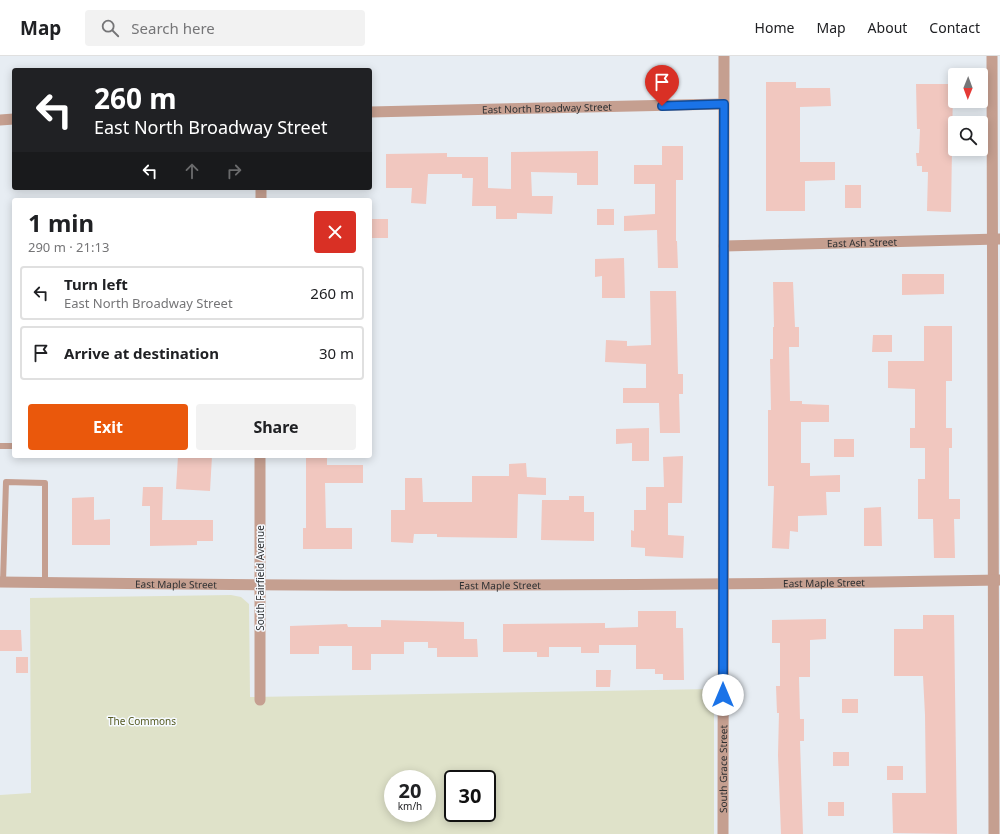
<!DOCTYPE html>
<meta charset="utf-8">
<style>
:root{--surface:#fff;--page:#f2f2f2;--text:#202124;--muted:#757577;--line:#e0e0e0;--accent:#ea580c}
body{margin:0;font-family:"Noto Sans",sans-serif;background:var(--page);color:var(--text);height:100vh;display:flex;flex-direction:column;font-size:15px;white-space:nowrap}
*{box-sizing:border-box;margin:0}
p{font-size:13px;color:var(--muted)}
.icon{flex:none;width:22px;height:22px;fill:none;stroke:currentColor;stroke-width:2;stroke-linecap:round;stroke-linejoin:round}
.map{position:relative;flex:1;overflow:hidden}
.drawer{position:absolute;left:12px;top:142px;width:360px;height:260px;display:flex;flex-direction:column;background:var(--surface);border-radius:4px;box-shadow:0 2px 10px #0003}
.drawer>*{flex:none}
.guide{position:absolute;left:12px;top:12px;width:360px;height:122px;border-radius:4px;box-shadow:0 2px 10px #0003;background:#202124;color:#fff;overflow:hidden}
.needle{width:26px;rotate:181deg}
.controls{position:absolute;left:948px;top:12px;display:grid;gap:8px}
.controls a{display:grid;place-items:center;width:40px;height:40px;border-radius:4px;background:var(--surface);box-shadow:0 2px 10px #0003;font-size:20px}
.speed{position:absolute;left:384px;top:714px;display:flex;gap:8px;font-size:20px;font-weight:700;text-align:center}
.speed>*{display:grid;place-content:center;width:52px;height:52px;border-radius:50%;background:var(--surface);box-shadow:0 2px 10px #0003;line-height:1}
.speed small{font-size:10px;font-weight:400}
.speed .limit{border:2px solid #111;border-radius:6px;background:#fff;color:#111}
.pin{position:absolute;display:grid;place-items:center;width:34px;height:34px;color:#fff;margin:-41px -17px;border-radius:50% 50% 50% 0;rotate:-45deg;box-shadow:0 0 4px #0007}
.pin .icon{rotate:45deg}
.me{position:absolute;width:44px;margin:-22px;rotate:0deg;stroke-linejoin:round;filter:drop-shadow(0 0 3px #0008)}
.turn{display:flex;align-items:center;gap:14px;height:84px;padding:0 16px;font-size:18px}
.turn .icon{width:52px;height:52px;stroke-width:2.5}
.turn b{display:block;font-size:28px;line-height:34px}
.lanes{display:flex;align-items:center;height:38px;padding:0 16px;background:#0003;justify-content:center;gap:20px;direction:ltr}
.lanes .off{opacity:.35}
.round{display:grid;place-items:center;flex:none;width:42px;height:42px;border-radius:4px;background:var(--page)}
.headline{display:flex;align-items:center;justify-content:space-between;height:68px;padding:0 16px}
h1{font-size:24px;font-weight:700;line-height:30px}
.cta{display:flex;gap:8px;margin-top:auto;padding:8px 16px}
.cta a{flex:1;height:46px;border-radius:4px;background:var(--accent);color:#fff;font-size:16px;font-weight:700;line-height:46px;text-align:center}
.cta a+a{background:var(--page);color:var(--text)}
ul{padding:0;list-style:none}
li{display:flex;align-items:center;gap:12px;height:54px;margin:0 8px 6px;padding:0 8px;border:2px solid var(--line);border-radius:4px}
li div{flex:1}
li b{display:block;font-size:15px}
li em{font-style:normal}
header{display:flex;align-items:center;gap:24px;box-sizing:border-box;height:56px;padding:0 20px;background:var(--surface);border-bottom:1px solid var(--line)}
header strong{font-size:19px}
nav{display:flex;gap:22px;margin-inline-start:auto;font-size:14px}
.search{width:280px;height:36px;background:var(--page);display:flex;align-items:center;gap:10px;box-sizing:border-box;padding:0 14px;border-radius:4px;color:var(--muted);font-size:15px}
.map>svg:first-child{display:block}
</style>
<header>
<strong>Map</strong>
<div class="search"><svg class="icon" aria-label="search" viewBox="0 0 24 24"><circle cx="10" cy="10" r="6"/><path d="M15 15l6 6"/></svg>Search here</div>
<nav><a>Home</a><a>Map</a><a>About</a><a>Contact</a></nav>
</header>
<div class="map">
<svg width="1000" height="778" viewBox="0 0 1000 778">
<rect width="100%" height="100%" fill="#e7edf3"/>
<path fill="#dfe2c9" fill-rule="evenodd" d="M231,539L241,541L249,548L250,641L714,633V778H0V739L31,737L30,542ZM393,723H427V757H393ZM453,723H487V757H453Z"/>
<path fill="#f1c7bf" d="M766,26H796V32H830L831,50L800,51V106H835V124L805,125V155H766Z
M916,28H953L951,156L927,155L928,116H922V110H917L916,97H919L920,73H917Z
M662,90H683V124H676V185H677L678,212H658L657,174L624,175V160L655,158V128H634V109H662Z
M598,95V129H577V117L531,116L532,140H553L552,158L517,157V163H496V150H472L473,122H462V118H428L426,148L411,147L412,132H386V98L447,97V101H488V132L511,133V96Z
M845,129H861V152H845Z
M597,153H614V169H597Z
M371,163H388V182H371Z
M624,202L625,242H602V220L595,221V203Z
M902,218H944V238L902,239Z
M773,226H793L795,271H799V291H789L790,345H802V348L829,349V366H801V407H810V420L840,419V436H826L827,459L798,460V476L790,475L789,493L772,492L774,430H768V354H771L770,303H773V271H774Z
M650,235H676L678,318H683V338H679L680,377H660L659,347H623V332H646V308L605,306L606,284L627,285V290L651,289Z
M924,270H952V325H946V372H952V392H949V443H960V463H954L955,502H934L933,463H918V423H925V392H910V372H915V333L888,332V305H924Z
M873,279H892V296H872Z
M649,372V405H632V387L616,388V373Z
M834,383H854V401H834Z
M178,400H212L210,435L176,433Z
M306,400H327V409H363V427H325L326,472H352V493H303V472H306Z
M683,400L682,447H668V479L684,480L683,502L645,500V492L631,491V474L634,475V454H646V431H664L663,401Z
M526,407L527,421L546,422V439L518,438L517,482L437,481V478H414L413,487L391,486V454H405V422H422L423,446H472V420H509V408Z
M143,431H163L162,464H213V485H197V489L150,490V450H142Z
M569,440H584V456H594V485L541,484L542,444H569Z
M94,441V464L110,463V489H72V442Z
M881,451L882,490H864V452Z
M638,555H676V572H683L684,624H663V618H655V613H636V589H599V597H581V591H549V601H537V596H503V568L605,567V572L638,571Z
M923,559H954L957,778L893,777L892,737H926L925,659L923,620H894V573H923Z
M826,563V583L810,584V621H799L800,663H804V685H800L803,778H781L778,699L779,657H777L776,630H780V587H772V564Z
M381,564L464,566V583H477L478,601H437V592H428V586H404V598H371V614H352V590H319V598H290V570L347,568L348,571H381Z
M0,574H21L22,595H0Z
M16,601H28V617H16Z
M596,614H611L610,631H596Z
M842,643H858V657H842Z
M833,696H849V710H833Z
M887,710H903V724H887Z
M828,746H844V760H828Z"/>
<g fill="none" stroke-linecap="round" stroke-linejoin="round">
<path stroke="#c59f90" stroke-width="6" d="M0,390H14
M3,526L6,426L45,427V527"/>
<g stroke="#c59f90" stroke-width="11">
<path d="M992,0L994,778"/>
<path id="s1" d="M370,56L723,48"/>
<path d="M0,64L14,63"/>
<path d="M261,144V132"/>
<path id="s2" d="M724,190L999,183"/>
<path d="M260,400V644"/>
<path id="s3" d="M0,526C333,531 667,530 1000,524"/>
<path id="s4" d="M723,778L724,0"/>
</g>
</g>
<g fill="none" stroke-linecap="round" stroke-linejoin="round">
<defs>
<path id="route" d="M662,50L724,48L723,639"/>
</defs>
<use href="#route" stroke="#114b97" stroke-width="10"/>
<use href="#route" stroke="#1a73e8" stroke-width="7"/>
</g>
<g text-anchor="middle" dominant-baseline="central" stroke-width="3" stroke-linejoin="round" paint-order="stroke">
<g font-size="10" fill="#2e3032" stroke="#f6faff">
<text stroke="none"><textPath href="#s1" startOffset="177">East North Broadway Street</textPath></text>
<text stroke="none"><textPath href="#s2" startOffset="138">East Ash Street</textPath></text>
<text transform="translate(260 522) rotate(-90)">South Fairfield Avenue</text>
<text stroke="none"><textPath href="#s3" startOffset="824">East Maple Street</textPath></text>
<text stroke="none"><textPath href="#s3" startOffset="176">East Maple Street</textPath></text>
<text stroke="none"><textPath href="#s3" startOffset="500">East Maple Street</textPath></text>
<text stroke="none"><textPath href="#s4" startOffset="65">South Grace Street</textPath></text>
</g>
<g font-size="10" fill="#565a21" stroke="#f6faff">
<text x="142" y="665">The Commons</text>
</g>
</g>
</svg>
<div class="controls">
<a><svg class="needle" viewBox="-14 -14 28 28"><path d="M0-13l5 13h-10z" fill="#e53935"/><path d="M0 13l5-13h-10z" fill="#757577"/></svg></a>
<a><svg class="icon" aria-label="search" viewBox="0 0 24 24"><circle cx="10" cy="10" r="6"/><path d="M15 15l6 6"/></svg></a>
</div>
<div class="speed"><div>20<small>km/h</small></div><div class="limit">30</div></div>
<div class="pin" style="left:662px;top:50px;background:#d93025"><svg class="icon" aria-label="arrive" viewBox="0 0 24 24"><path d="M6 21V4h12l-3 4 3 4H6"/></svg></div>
<svg class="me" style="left:723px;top:639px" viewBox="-20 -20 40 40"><circle r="19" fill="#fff"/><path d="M0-13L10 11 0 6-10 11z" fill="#1a73e8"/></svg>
<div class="guide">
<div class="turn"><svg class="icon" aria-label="left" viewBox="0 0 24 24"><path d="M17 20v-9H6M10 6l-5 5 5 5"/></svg><div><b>260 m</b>East North Broadway Street</div></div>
<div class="lanes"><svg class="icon" aria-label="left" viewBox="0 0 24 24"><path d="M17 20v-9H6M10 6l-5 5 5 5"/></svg><svg class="icon off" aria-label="ahead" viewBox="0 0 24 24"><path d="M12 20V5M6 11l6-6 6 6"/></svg><svg class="icon off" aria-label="right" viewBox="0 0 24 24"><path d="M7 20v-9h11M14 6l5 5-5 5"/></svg></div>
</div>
<section class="drawer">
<div class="headline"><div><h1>1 min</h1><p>290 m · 21:13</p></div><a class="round" style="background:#d93025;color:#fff"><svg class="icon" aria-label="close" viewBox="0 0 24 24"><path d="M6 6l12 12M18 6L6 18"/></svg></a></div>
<ul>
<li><svg class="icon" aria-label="left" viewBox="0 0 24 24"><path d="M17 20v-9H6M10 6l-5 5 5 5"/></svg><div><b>Turn left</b><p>East North Broadway Street</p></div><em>260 m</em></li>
<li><svg class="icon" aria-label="arrive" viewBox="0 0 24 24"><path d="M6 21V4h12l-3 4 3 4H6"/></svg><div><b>Arrive at destination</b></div><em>30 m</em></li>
</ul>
<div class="cta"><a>Exit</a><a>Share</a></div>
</section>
</div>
